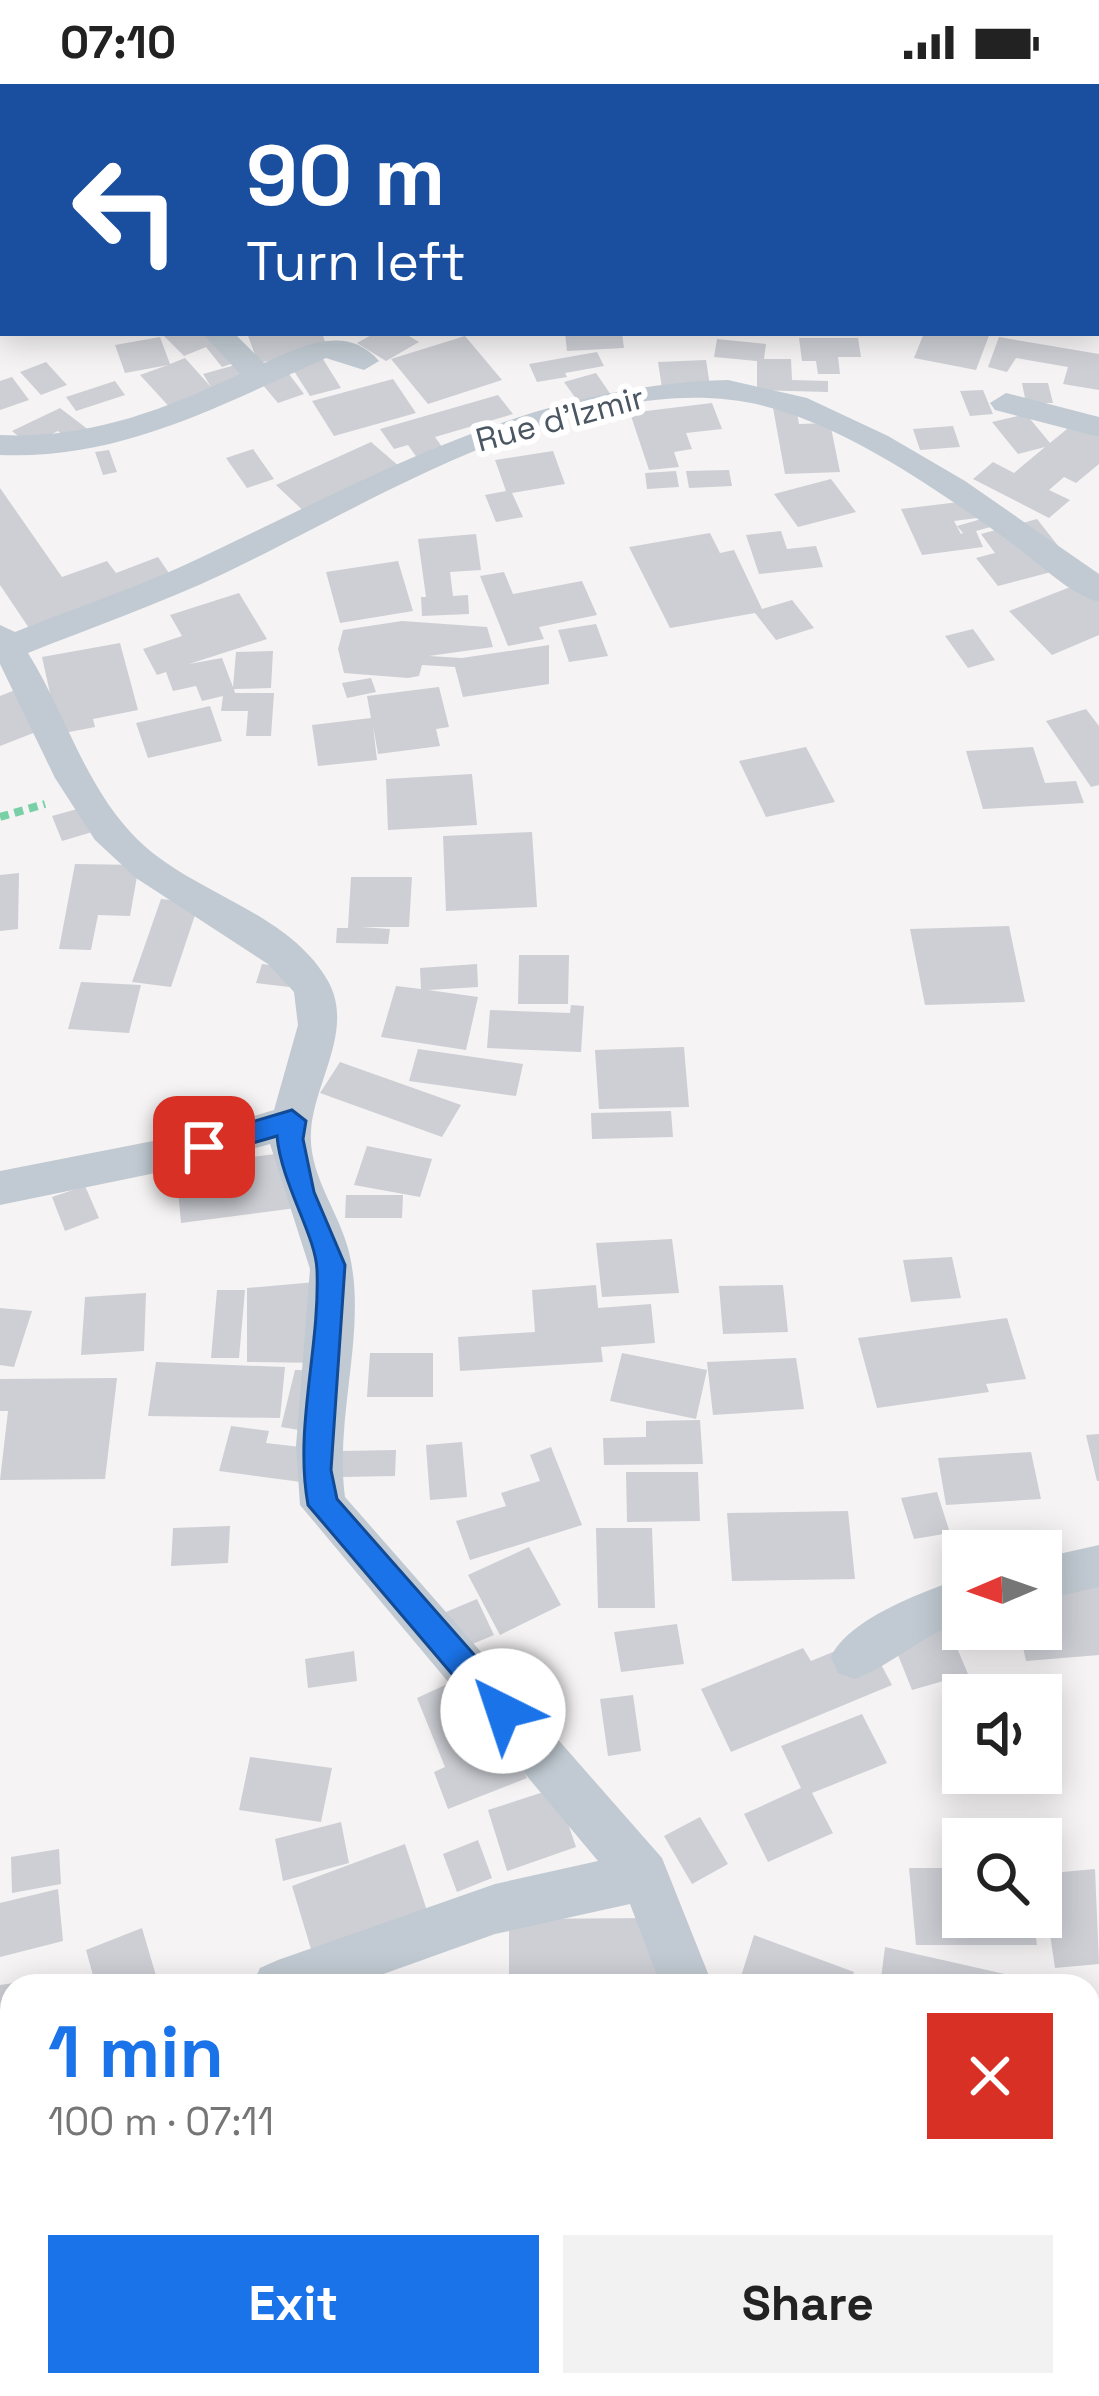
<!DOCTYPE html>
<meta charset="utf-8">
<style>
:root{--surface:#fff;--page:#f2f2f2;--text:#222;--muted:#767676;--accent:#1a73e8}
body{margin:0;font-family:"Space Grotesk",sans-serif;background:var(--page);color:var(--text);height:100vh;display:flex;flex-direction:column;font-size:45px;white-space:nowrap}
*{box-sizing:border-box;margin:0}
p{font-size:39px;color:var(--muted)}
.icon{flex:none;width:66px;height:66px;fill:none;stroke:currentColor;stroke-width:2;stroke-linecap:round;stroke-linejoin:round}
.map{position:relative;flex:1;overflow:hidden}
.drawer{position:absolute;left:0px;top:1890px;width:1101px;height:423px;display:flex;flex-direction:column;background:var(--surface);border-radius:36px 36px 0 0;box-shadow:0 6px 30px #0003}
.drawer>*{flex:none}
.top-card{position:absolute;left:0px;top:0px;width:1101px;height:252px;box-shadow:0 6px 30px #0003;background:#1a4fa0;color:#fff;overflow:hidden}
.needle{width:78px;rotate:268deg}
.controls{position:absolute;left:942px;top:1446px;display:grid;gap:24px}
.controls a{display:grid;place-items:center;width:120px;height:120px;border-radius:0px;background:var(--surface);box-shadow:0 6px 30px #0003;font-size:60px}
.pin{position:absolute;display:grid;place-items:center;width:102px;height:102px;color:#fff;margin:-51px;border-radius:24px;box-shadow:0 6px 18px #0006}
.me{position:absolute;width:132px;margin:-66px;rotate:319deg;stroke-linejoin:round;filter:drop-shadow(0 0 9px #0008)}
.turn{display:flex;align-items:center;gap:42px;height:252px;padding:0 48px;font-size:54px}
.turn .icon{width:156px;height:156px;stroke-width:2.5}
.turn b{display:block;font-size:84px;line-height:102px}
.round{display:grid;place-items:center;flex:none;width:126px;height:126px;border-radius:0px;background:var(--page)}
.summary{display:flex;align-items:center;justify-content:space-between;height:204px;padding:0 48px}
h1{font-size:72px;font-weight:800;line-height:90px;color:var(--accent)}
.action{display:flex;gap:24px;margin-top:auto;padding:24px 48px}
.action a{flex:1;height:138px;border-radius:0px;background:var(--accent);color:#fff;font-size:48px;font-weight:800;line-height:138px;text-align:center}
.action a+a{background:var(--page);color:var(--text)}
.status{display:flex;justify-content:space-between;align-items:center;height:84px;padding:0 60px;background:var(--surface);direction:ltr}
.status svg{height:33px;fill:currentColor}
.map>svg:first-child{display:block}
</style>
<div class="status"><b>07:10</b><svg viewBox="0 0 49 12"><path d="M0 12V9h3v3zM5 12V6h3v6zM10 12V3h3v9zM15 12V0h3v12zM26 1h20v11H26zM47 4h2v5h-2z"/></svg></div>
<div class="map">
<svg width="1099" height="2312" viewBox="0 0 1099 2312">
<rect width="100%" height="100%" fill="#f5f3f3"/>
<path fill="#cdcfd5" d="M171,249H228L245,275L222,283L206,263L184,272L164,252Z
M247,249H322L328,266L258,279Z
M375,249H404L419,258L386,277L357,259Z
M565,249H622L624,264L567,267Z
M924,249H990L976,286L914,274Z
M465,252L502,296L428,320L391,275Z
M160,253L170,280L185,274L211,303L203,290L246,278L260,298L175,329L140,291L168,281L125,289L115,261Z
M999,253L1099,270V306L1063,300L1068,283L1016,274L1007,288L988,283Z
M799,254H858L861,273H838L840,290H818L816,277H802Z
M717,255L766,260L764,275H791L792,296L828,297V308L757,306V277L714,273Z
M597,268L604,282L565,289L567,293L537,298L529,280Z
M323,275L341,304L310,312L292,284Z
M706,276L710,302L662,304L658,278Z
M46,278L67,301L41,311L20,288Z
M596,289L611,311L579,319L564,298Z
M289,290L304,310L278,319L262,300Z
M12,293L29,316L0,326V297Z
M393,295L416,329L334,352L312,317Z
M115,297L125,311L76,327L66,313Z
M1022,299H1048L1053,319H1026Z
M983,306L993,330L970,332L960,307Z
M498,311L513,330L435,353L445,367L418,375L408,361L394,365L380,345Z
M712,319L722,345L686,349L692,365L674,368L679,383L649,386L630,329Z
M796,323L799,340L830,339L840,388L785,390L773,324Z
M60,324L98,353L76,363L58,347L29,361L12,347Z
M1026,330L1050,359L1073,340L1099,353V380L1076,399L1064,393L1049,406L1070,416L1049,434L973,395L993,378L1014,389L1045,363L1018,370L992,338Z
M953,342L960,363L920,366L913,345Z
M371,358L407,389L311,434L276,401Z
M253,365L274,395L247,404L226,374Z
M109,366L117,388L103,391L95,368Z
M553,367L565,400L512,409L523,433L496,438L485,411L506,407L495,376Z
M729,386L732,402L689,404L686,387Z
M676,387L679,403L647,405L645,389Z
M831,395L856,428L798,443L774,410Z
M0,404L62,493L107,477L116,489L158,473L173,495L31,547L0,501Z
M984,415L993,432L954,437L961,450L963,449L957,442L999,430L1005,439L976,447L983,463L922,471L901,425Z
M1037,435L1074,482L998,502L976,474L995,469L981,450Z
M781,447L787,465L816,462L823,483L759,490L746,451Z
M710,449L720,469L734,466L762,525L792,516L814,544L776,556L755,529L670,544L629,463Z
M476,450L481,486L450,488L453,512L468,511L469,530L422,532L421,513H426L418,455Z
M398,477L413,527L340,539L326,488Z
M504,488L513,510L582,497L597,531L539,543L544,555L508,562L480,492Z
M1083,498L1099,513V551L1052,571L1009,527Z
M239,509L267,555L189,580L222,574L233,603L236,568L273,567L271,604L234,605L235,609H274L271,652H246L248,627H221L223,612L202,617L196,602L173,607L166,588L157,591L143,565L182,552L170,531Z
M402,537L487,543L493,563L429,572L462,574L549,561V600L463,613L455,583L422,581L419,592L408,594L344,589L338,565L343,546Z
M596,540L608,572L569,578L558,546Z
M973,545L995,576L968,584L945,552Z
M120,559L138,626L93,635L95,643L59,650L42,573Z
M371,594L376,608L347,614L342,599Z
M439,603L449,643L436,645L440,662L378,670L373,642L377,676L318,682L312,641L371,634L367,612Z
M15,606L41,646L0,662V612Z
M210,622L222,657L148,674L136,639Z
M1086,625L1099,642V701L1091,703L1046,637Z
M806,663L835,718L766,733L739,677Z
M1033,663L1045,699L1076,697L1084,719L983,725L966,667Z
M472,690L477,741L388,746L386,695Z
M88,722L99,746L62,757L52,732Z
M532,748L537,823L446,827L443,752Z
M75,780L139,781L130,832L98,831L91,866L59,865Z
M19,789L18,845L0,847V791Z
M351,793H412L409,843H361L390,845L388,860L336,859L337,844H348Z
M161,815L199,819L171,903L132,898Z
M1009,842L1025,918L925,921L910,845Z
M519,871H569L568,920H518Z
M262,880L294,884L289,903L256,899Z
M477,880L478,903L428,906L478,913L466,966L381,953L396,902L421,905L420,884Z
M81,898L141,901L129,949L68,945Z
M571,921L584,922L581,968L487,964L490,926L570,929Z
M684,963L689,1023L599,1025L595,966Z
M418,965L523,980L516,1012L409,997Z
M340,978L461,1021L442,1053L320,1009Z
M671,1027L673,1053L592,1055L591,1029Z
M367,1062L432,1075L420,1113L354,1101Z
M290,1068L296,1124L181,1139L176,1083Z
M85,1102L99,1134L65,1147L52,1113Z
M346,1111H403L402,1134H345Z
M672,1155L679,1209L602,1213L596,1159Z
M952,1173L961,1214L911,1218L903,1176Z
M327,1197L321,1279L247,1278V1204Z
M596,1201L598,1224L651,1220L655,1259L601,1263L603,1278L460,1287L458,1253L535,1248L532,1206Z
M783,1201L788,1248L723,1250L719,1202Z
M217,1206H245L239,1274H211Z
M146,1209L144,1267L81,1271L85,1213Z
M0,1224L32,1227L14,1283L0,1281Z
M1007,1234L1026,1295L986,1300L989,1308L877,1324L858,1254Z
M370,1269H433V1313H367Z
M622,1269L707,1286L696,1335L610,1317Z
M796,1274L804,1325L713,1331L707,1278Z
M156,1278L285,1283L280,1334L148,1332Z
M295,1286H321L317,1349L281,1343Z
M117,1294L105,1395L0,1396L8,1327H0V1295Z
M700,1336L703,1380L604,1381L603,1354L646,1353V1337Z
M231,1342L269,1347L266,1359L309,1364L301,1398L219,1387Z
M1099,1350V1397H1097L1086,1351Z
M462,1358L467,1413L430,1416L426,1361Z
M551,1363L582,1441L470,1476L456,1437L506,1422L501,1409L540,1397L530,1371Z
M396,1366L395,1392L341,1393V1367Z
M1031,1368L1041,1415L946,1421L938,1374Z
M626,1388H698L700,1437L627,1438Z
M937,1408L950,1449L914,1455L901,1414Z
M848,1427L855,1495L732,1497L727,1429Z
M230,1442L228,1479L171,1482L173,1444Z
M596,1444H652L655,1524H598Z
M529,1463L561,1521L500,1551L468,1491Z
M1099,1495V1571L1026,1577L1019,1545H1041V1500Z
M477,1515L494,1551L458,1566L441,1530Z
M943,1531L968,1590L912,1606L888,1546Z
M677,1540L684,1580L621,1588L614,1548Z
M867,1554L892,1601L731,1668L701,1605L803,1564L811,1577Z
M354,1567L357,1597L308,1604L305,1575Z
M469,1590L527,1694L448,1725L434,1688L445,1683L417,1614Z
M633,1611L641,1667L608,1672L600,1615Z
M862,1630L887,1679L812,1709L833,1749L768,1778L744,1730L801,1704L781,1662Z
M250,1673L332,1684L321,1738L239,1726Z
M556,1704L576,1763L507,1787L488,1726Z
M700,1733L728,1780L692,1800L664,1752Z
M341,1738L349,1779L283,1797L275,1755Z
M478,1756L492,1794L457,1808L443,1770Z
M405,1760L432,1842L317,1885L292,1802Z
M59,1765L61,1800L12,1809L11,1773Z
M909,1784H963V1833H1033L1037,1861H916Z
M1095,1785L1099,1880L1055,1884L1041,1790Z
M58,1805L63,1857L0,1873V1819Z
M658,1834L660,1902H509V1835Z
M142,1844L159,1902H96L86,1866Z
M754,1851L854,1888L850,1902H738Z
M885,1863L1018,1893L1017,1902H880Z
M66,1891V1902H12V1964L0,1966V1901Z
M1089,1911L1099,1913V2030L1089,2029Z
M12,2095V2301H41L42,2312H0V2098Z
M93,2301H157L155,2312H91Z
M617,2301H741L742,2312H618Z
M801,2301H868L870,2312H803Z"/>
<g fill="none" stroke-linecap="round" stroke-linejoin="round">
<path stroke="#7ad0a6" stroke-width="8" stroke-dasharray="9 6" stroke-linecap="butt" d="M0,733L45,720"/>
<path fill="#c1cad2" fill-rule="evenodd" d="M623,0H650L652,3H625Z
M3,15V40L0,41V16Z
M0,68H3V89H0Z
M1098,174H1099V192H1098Z
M0,197L3,198V216L0,215Z
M202,249H234L264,279C301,262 347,239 379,277L364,286L326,274C219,322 120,376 0,371V351C88,355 161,327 240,290Z
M728,296L807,314L888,352L965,397L1099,490V518C1067,509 1036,476 1009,457C941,409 868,357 788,329C608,266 381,415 223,490C159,520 93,543 28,569C67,632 85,704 139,757C194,810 289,828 328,897C355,946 314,998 311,1047C308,1091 339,1127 349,1168C368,1246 334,1332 345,1413L662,1774L713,1902H661L630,1820L495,1850L350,1902H252L260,1884L278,1876L495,1800L598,1777L300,1421L296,1362L310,1185L270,1060L204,1079L0,1121V1087L204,1047L274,1026L298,941L294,908L268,880L136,794L95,756L55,694L0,580V541L15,548C77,523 142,502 202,473C376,391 530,301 728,296Z
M1006,309L1099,333V353L995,326L990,319Z
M1099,1461V1503L1041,1516V1474Z
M963,1494V1538C923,1550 894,1580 855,1595L838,1589L831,1573C848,1535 924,1507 963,1494Z
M12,1972V2026L0,2030V1976Z
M1089,2037L1099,2040V2094L1089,2091Z"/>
<path fill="#c1cad2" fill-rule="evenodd" d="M0,0H22L3,3L0,14Z"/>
</g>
<path fill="#1a73e8" stroke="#114b97" stroke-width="3" d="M292,1026L306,1037L303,1055L314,1108L345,1181L331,1386L337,1415L514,1616L519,1627L514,1637L503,1642L492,1637L308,1421C294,1343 320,1265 317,1186C316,1152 281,1099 277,1052L204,1073L190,1063L194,1055Z"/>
<g text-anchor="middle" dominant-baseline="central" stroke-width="12" stroke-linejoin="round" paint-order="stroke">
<g font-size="33" fill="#4a5661" stroke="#fff">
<text transform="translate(560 335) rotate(-15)">Rue d'Izmir</text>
</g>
</g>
</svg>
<div class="controls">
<a><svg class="needle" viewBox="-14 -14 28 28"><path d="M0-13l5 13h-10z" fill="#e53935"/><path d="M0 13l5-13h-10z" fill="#767676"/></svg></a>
<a><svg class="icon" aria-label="sound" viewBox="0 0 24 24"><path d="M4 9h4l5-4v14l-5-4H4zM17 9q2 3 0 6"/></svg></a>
<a><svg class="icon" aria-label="search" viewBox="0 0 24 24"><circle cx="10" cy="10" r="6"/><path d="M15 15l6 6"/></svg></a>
</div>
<div class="pin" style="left:204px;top:1063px;background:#d93025"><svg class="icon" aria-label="arrive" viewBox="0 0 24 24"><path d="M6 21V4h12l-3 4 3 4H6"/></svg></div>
<svg class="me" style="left:503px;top:1627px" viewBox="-20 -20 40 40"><circle r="19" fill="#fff"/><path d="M0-13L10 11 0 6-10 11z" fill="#1a73e8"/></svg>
<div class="top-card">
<div class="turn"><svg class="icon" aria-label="left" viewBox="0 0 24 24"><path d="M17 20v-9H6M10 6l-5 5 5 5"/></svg><div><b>90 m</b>Turn left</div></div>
</div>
<section class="drawer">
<div class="summary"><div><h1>1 min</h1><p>100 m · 07:11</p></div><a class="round" style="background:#d93025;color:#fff"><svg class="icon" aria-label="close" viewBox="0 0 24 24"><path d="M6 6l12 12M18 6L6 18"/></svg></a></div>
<div class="action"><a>Exit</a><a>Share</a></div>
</section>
</div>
